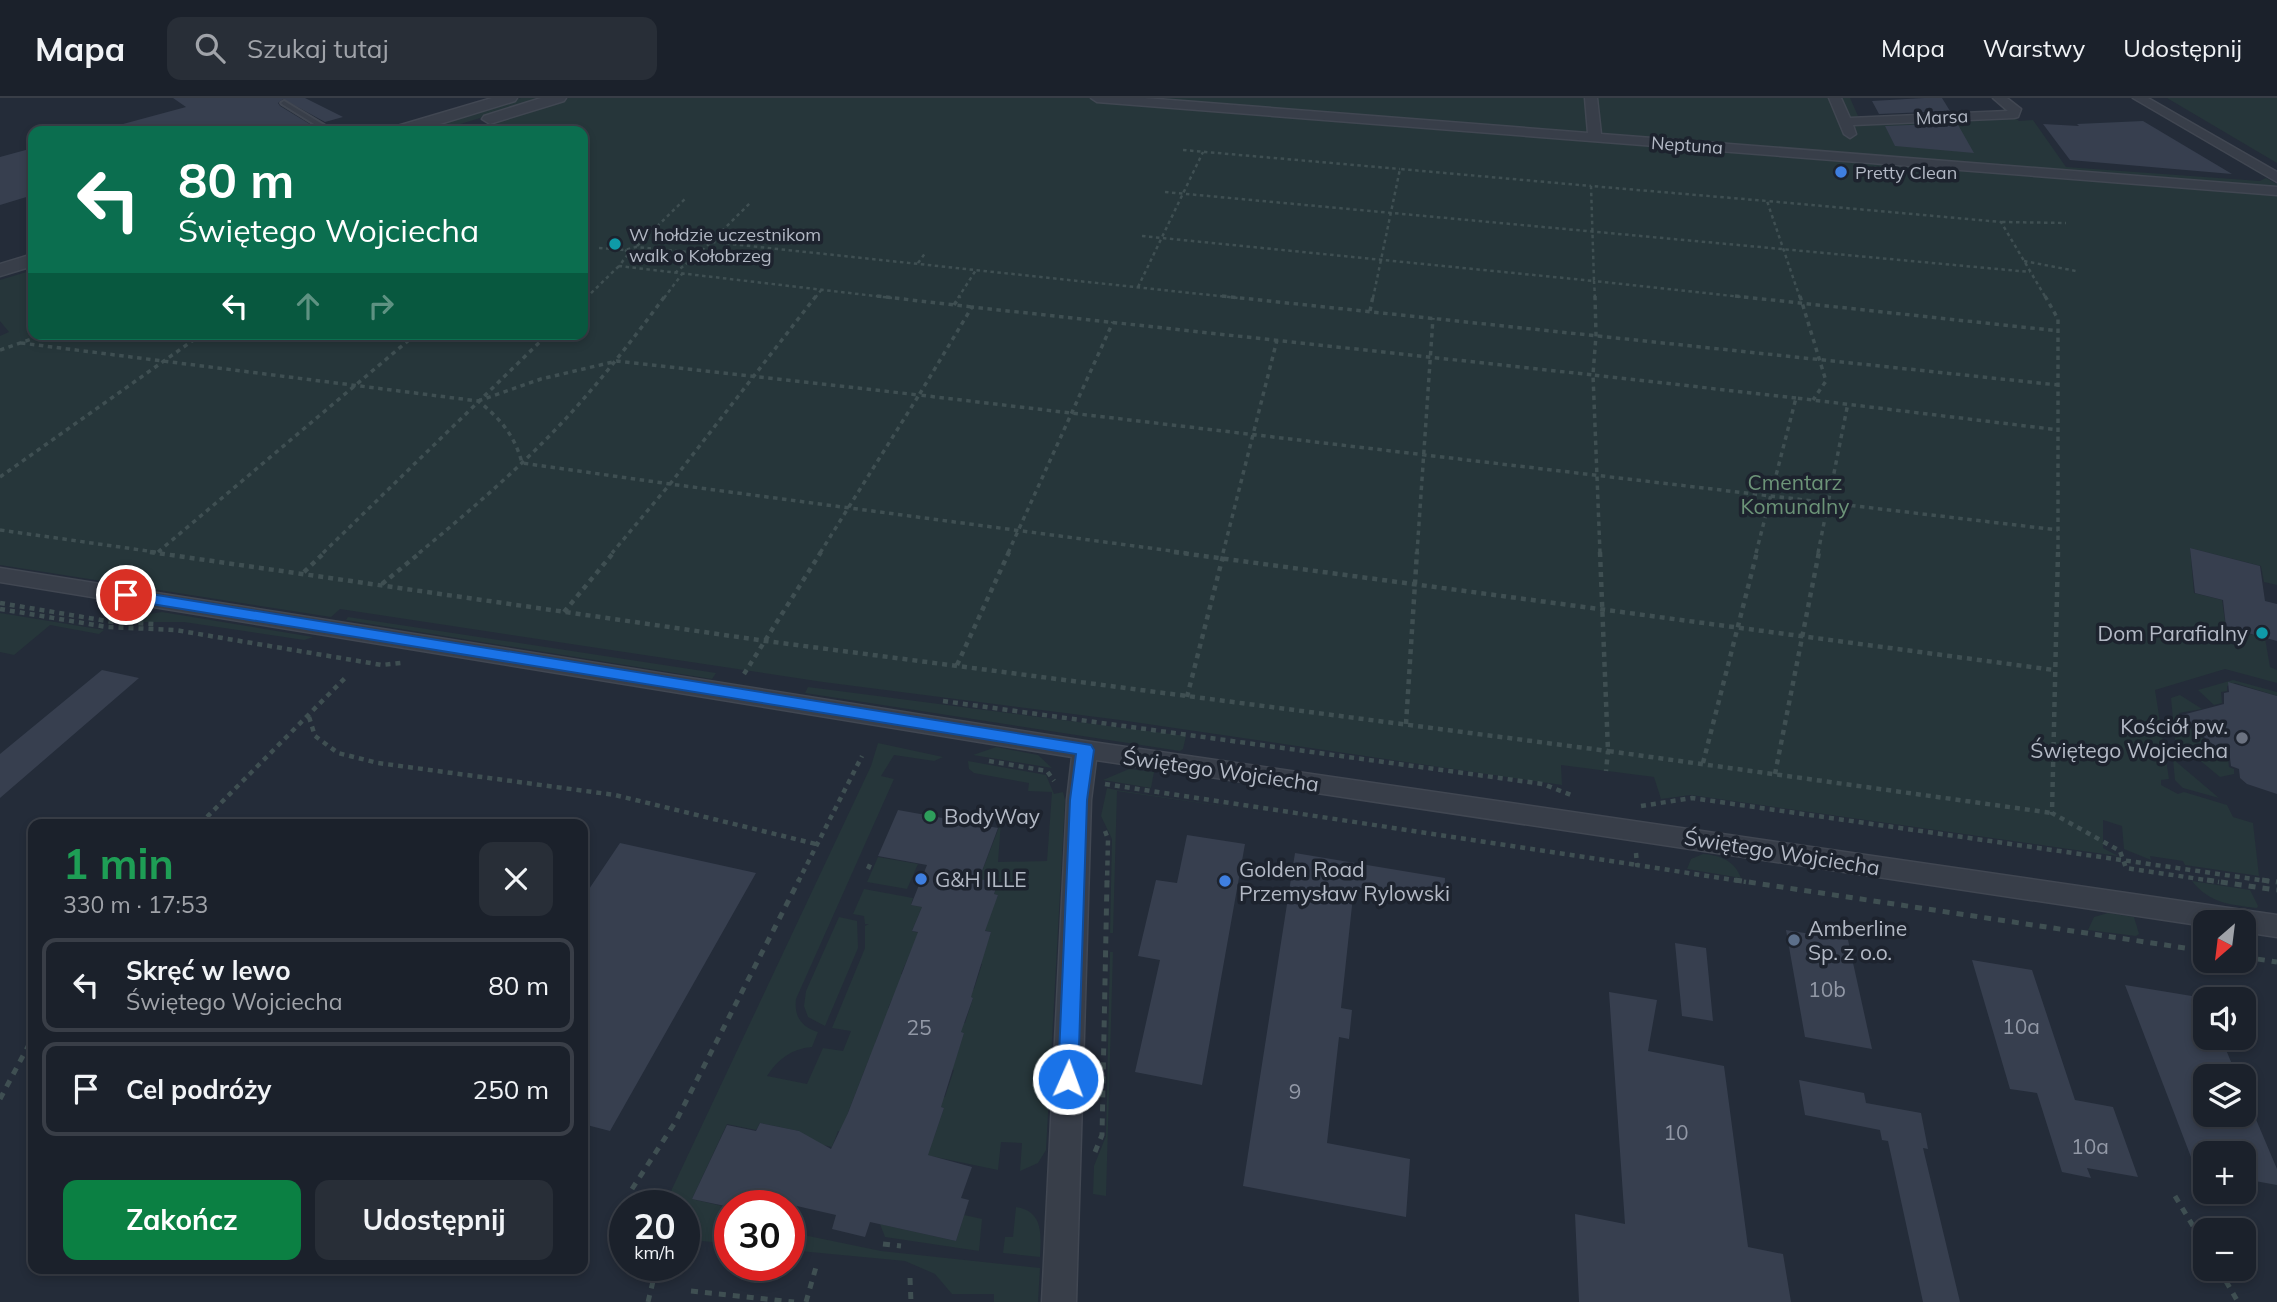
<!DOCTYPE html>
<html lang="pl">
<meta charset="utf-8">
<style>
:root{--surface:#1b212b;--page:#282e37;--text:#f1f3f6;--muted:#a0a3a9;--line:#393e47;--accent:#0b8043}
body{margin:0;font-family:Mulish,sans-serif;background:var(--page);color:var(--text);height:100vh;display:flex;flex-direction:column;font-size:26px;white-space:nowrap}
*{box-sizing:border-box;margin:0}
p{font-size:23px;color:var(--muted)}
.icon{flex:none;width:38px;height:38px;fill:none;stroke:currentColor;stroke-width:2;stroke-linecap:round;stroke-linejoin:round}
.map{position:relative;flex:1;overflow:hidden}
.sheet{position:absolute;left:28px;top:721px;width:560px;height:455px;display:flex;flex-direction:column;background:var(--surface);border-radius:14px;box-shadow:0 4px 10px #0003,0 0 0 2px var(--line)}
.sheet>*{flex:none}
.top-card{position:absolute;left:28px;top:28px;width:560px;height:214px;border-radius:14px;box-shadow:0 4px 10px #0003,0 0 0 2px var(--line);background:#0b6e4f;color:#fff;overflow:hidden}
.needle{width:46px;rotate:208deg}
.buttons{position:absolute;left:2193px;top:812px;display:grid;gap:14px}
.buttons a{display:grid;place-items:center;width:63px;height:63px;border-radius:14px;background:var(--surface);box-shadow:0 4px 10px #0003,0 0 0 2px var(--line);font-size:35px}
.speed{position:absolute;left:609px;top:1092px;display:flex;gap:14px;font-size:35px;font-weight:700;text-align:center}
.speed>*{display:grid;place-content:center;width:91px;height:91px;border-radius:50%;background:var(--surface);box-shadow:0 4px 10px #0003,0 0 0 2px var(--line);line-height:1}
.speed small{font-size:18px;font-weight:400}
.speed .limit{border:10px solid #d22;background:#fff;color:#111}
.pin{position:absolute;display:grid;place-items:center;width:60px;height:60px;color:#fff;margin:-30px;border:4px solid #fff;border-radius:50%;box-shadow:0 2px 7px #0007}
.me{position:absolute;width:77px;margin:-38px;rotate:2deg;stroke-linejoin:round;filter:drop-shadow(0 0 5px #0008)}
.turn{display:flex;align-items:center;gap:24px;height:147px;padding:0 35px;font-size:32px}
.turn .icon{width:91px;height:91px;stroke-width:2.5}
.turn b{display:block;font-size:49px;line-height:60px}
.lanes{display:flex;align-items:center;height:66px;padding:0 35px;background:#0003;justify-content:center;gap:35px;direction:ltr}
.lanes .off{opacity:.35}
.round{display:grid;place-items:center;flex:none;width:74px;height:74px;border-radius:14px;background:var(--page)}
.head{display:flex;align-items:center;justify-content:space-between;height:119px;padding:0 35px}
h1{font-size:42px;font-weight:700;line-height:52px;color:#1e9e55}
.action{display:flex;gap:14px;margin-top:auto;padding:14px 35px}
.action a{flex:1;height:80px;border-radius:14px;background:var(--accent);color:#fff;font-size:28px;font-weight:700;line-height:80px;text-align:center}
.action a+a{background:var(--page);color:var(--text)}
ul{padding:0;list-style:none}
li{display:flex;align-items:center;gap:21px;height:94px;margin:0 14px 10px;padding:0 21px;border:4px solid var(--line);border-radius:14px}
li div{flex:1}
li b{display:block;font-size:26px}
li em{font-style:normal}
header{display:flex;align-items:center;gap:42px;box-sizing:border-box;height:98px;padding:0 35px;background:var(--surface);border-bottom:2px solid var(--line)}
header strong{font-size:33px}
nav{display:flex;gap:38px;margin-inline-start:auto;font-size:24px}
.search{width:490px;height:63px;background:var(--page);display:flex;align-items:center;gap:18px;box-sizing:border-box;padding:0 24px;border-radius:14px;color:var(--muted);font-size:26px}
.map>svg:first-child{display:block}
</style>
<header>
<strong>Mapa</strong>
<div class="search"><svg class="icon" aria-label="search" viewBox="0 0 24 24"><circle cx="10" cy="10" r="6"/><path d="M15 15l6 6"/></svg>Szukaj tutaj</div>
<nav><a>Mapa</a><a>Warstwy</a><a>Udostępnij</a></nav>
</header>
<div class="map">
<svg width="2277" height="1204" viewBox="0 0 2277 1204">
<rect width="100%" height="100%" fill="#242c39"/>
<path fill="#26363a" d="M521,0H546L437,33H412Z
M569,0H1850L1858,18L1869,21L2006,13L2019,23L2033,22L2066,69L2260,83L2266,80L2277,86V487L2264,484L2261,468L2190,450L2194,495L2222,502L2226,530L2265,540L2270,569L2277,572V585L2225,571L2155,592L2169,681L2161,682V687L2178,696L2184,694L2227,707L2233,719L2253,725L2259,778L2185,767L2183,763L2150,758L2151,762L2124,751L2122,728L2103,722V750L2118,758L1691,697L1661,701L1654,679L1561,667L1562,687L1120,622L823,584L340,511L331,519L0,467V238L9,234L0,223V182L33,172V236H583V33H464Z
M2167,0H2277V65Z
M162,514L313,539L304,542L184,524H137L149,516Z
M0,515L104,532L99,536L50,527L14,557L0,554Z
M348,519L716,575L712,581L346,522Z
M2233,582L2277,594V598L2235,585L2227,588V593L2221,594L2222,605L2214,607L2198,592Z
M808,589L1186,638L1183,651L1180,653L805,595Z
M2180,597L2202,611L2179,615V622L2228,660L2229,669L2234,671V676L2220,679L2175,642L2171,600Z
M878,645L943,659L934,663L894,657L881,678L894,681L796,901C794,918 801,929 818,934L812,949C791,951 778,961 767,978L807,986L823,950L843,953L851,933L832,930L865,850V828L869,826H865L864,818L853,816L864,791L913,800L911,807L922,809L912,833L919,835L901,876L904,877L888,910L892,911L886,925H883L875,945L879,946L873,961H869L846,1020L847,1035L838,1033L832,1049L796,1041L799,1033L760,1025L756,1032L727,1026L692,1101L722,1108L716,1122L730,1126V1146L684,1141V1108H664L871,668Z
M996,649L1038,657L1052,670L973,657Z
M2173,661L2219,700L2183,690L2175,682Z
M968,663L1046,677L1054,696L1063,694L1065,702L1046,1052L1038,1065L1020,1073L1022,1045L1001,1044L998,1072L921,1056L934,1039L944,1010L935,1007L938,998L945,999L954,972L946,969L955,962L964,935L955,933L958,924L965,925L973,900L965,898L968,890L974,891L982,866L974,864L983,857L991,834L983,832L998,797L994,796L998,785L979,781L1001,724L998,764L1047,763L1052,694L1028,693L1029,685L974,675L969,671Z
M1129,671L1154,674L1151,690L1103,682Z
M1107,690L1116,692L1270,715L1117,693L1113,835H1110L1112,741L1101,718Z
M1703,756C1720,757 1735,763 1741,780L1687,771L1691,761Z
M878,759L918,766L907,791L867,784Z
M2192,783L2250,792L2258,808L2257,810C2231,807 2209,805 2192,783Z
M2108,815L2134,819L2139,836L2136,838L2088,832L2094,819Z
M839,819L857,823L858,850L825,928L808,919L804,908L806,893Z
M1110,854H1113L1106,1098L1093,1096L1094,1068L1106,1038Z
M1016,1109C1044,1113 1041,1138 1040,1159L1003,1155L1005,1139H1013Z
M964,1117L982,1121L979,1153L885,1139L880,1126L956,1143Z
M789,1134L881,1153L1040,1170L1038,1204H994V1196H952L935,1176L905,1163L789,1152Z"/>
<path fill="#373f4f" d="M173,0H305L343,19L325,24L283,1L278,5L280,8L313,28L297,33H124L123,26L186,9Z
M1924,0H1942L1950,13L1879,16L1872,3Z
M2143,23L2232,76L2070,62L2043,26L2079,28L2077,26Z
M1957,25L1974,55L1895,48L1885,28Z
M33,50V97L0,107V59Z
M2190,450L2260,468L2265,503L2277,506V543L2226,529L2223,502L2195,495Z
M102,572L139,580L0,700V656Z
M2228,584L2277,598V696L2247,686L2240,680L2239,671L2231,668L2230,660L2178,618L2224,606V595L2229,594Z
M898,712L998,730L979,781L998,784L994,796L998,797L985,833L991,834L971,899L973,900L961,934L964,935L941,1009L944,1010L928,1057L972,1069L961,1100L969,1102L956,1143L870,1124L865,1139L832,1131L836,1117L762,1100L759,1108H725L692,1101L727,1027L756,1033L760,1025L799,1033L831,1051L848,1015L918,834L912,833L922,809L911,807L927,767L878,758Z
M1187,737L1245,746L1202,987L1135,974L1160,862L1138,858L1156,782L1177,785Z
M620,745L756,775L610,1033L583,1026V800Z
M1295,755L1445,780L1444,804L1354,789L1341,910L1352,912L1349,941L1339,939L1327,1045L1410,1061L1406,1119L1243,1088Z
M1786,832L1848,842L1872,951L1805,939Z
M1675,845L1706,850L1713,923L1682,918Z
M1972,862L2032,872L2075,1002L2113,1009L2138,1079L2087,1070L2091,1080L2062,1074L2037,995L2010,991Z
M2125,887L2204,900L2205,940H2221L2237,978H2205V1017H2244V993L2277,1071V1087L2244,1081V1055H2205V1074L2196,1072Z
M1609,894L1657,902L1648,953L1724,968L1748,1149L1783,1156L1791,1204H1579L1575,1116L1625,1126Z
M1799,982L1864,995L1866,1005L1921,1015L1928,1051L1923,1050L1960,1204H1923L1888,1043L1882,1042L1880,1032L1805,1017Z"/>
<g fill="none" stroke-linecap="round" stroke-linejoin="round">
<defs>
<path id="service" d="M284,3L324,27L327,33H321L319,29L282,6L281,5Z"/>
<path id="minor" d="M1091,0H1144L1588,35L1585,0H1597L1601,36L2277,89V97L1097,4Z
M1829,0H1841L1850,20L2008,13L1993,0H2007L2021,11L2018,19L2014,20L1853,27L1856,36L1850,40L1844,36Z
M2133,0H2148L2277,74V84Z
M0,470L1085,643L2277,817V839L2244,834V824H2205V828L1096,662L1091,702L1076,1204H1042L1067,702L1072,659L0,484Z"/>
<path id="tertiary" d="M492,0H517L515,3L417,33H392L394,29Z
M541,0H566L564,3L496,24L490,26L482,21L484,18Z
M33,156V168L0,178V166Z"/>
</defs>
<use href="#service" stroke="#414752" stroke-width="4"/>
<use href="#minor" stroke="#414752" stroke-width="3"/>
<use href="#tertiary" stroke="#414752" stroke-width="3"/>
<path stroke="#3f4f52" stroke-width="2.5" stroke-dasharray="3.5 3.5" stroke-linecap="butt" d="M1183,52L1400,71
M1165,94L2030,174
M2002,124L2066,125
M1142,138L1594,183L1591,88L1767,103
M712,144L1238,200
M637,148L686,100
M599,150L625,152L636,149L699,155
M625,152L629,155L619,168L892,200
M2024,163L2076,173
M918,165L926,154
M675,175L703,152L751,104
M1138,189L1203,54
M586,200L619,168
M664,200L682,176
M815,200L822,191
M958,200L976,172
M1373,200L1400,71L1591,88
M1595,200L1594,183L1751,200
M1800,200L1767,103L2001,124L2046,200"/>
<path stroke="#3f4f52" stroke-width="3.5" stroke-dasharray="4.5 4.5" stroke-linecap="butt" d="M816,198L670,386L1187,455
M877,198L972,209
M1222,198L2058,287
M1735,198L2059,233
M1800,198L1826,283L1813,302
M2045,198L2058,221V455
M583,203L588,198
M954,207L960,198
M1370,213L1373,198
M21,245L478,303C500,320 515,338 522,365L670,386L612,455
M0,252L46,236
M478,303L541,281L617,263L919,297L972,209L1593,277L1596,237L1595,198
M0,379L202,236
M0,432L162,455
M158,454L416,236
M323,455L548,236
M419,455C466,416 514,375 557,330C596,289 631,244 665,198
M820,455L919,297L2058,432
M1008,455L1113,224
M1223,455L1277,242
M1417,455L1433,220
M1600,455L1593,277L1796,300
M1756,455L1796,300L2059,332
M1818,455L1848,305"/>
<path stroke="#3f4f52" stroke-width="4.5" stroke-dasharray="5 5" stroke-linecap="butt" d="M150,454L766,543L1608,653L1606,673
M1174,454L2054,572
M1600,454L1608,653L2052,715
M2058,454L2052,715L2120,753L2126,770L2219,784
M304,474L325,454
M382,486L421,454
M0,505L113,524L155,526
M0,511L107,529L175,532L382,567L401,565
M564,514L614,454
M957,567L1009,454
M744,576L821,454
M1187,599L1224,454
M943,603L1543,686L1571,697
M309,619L315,638L338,655L378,665L615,697L816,746
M1406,626L1417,454
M989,663L1047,673L1054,683
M1703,665L1757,454
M1775,676L1819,454
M1105,686L1637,767
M1641,708L1692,700L2274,784
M200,726L345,580
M1105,733L1108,741L1107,784
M1636,755L1637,767L1746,784
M868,771L871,764
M798,784L862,658"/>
<path stroke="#3f4f52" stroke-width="5" stroke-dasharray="7 7" stroke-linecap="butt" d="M1735,782L2205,853
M2207,782L2277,792
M2262,782L2277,784
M2244,859L2277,864
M0,1001L33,939
M1095,1054L1102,1037L1107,782
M632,1091L676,1023L799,782
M2175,1098L2205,1148
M883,1146L901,1148
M2219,1171L2238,1204
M910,1180L911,1204
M691,1193L794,1204
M648,1204L656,1171
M806,1204L816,1169"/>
<use href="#service" fill="#383e49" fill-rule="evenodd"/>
<use href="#minor" fill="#383e49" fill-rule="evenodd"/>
<use href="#tertiary" fill="#383e49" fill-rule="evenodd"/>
</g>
<path fill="#1a73e8" stroke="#114b97" stroke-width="2" d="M126,492L1091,647L1094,652L1087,702L1078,981L1075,987L1068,990L1061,987L1058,981L1070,702L1076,656L121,501L119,497L121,494Z"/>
<g fill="#3f7fe0" stroke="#1d232e" stroke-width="2.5">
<circle cx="1841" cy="74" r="7"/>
<circle cx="921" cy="781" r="7"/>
<circle cx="1225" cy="783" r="7"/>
</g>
<g fill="#0f9aa8" stroke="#1d232e" stroke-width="2.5">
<circle cx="615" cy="146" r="7"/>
<circle cx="2262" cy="535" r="7"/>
</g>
<circle fill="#6b7280" stroke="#1d232e" stroke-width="2.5" cx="2242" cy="640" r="7"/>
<circle fill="#2e9e5b" stroke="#1d232e" stroke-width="2.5" cx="930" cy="718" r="7"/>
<circle fill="#5c6f8a" stroke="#1d232e" stroke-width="2.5" cx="1794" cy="842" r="7"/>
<g text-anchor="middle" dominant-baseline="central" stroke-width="7" stroke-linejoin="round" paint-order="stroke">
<g font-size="18" fill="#b3b9c5" stroke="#1d232e">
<text transform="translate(1942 19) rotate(-3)">Marsa</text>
<text transform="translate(1687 47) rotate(4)">Neptuna</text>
</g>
<g font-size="18" fill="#b3b9c5" stroke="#1d232e" text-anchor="start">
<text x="1855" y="74">Pretty Clean</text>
<text x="629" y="136">W hołdzie uczestnikom<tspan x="629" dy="21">walk o Kołobrzeg</tspan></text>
</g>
<g font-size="21" fill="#6c9478" stroke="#1d232e">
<text x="1795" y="384">Cmentarz<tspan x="1795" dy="24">Komunalny</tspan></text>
</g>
<g font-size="21" fill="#b3b9c5" stroke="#1d232e" text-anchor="start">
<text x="2248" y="535" text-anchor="end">Dom Parafialny</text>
<text x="2228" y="628" text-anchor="end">Kościół pw.<tspan x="2228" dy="24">Świętego Wojciecha</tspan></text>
<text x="944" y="718">BodyWay</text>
<text x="1239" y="771">Golden Road<tspan x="1239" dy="24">Przemysław Rylowski</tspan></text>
<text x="935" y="781">G&amp;H ILLE</text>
<text x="1808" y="830">Amberline<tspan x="1808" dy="24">Sp. z o.o.</tspan></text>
</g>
<g font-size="21" fill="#b3b9c5" stroke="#1d232e">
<text transform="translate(1221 672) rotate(8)">Świętego Wojciecha</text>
<text transform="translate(1782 754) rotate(9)">Świętego Wojciecha</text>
</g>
<g font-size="21" fill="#9298a6">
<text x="1827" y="891">10b</text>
<text x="2021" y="928">10a</text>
<text x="919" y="929">25</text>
<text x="1295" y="993">9</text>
<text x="1676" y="1034">10</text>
<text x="2090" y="1048">10a</text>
</g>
</g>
</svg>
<div class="buttons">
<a><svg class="needle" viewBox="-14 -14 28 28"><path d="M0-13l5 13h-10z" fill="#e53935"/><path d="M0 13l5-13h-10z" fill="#a0a3a9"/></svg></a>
<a><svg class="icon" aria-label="sound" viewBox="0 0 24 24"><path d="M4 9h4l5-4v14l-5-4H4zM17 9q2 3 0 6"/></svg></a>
<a><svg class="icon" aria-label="layers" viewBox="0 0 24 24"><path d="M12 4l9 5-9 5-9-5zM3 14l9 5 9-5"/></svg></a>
<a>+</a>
<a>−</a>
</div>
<div class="speed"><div>20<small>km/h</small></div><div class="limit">30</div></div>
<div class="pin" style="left:126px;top:497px;background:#d93025"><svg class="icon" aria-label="arrive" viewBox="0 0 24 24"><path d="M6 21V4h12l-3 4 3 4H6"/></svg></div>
<svg class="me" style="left:1068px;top:981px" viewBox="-20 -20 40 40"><circle r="17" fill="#1a73e8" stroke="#fff" stroke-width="3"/><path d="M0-11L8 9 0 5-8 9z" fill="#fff"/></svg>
<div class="top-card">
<div class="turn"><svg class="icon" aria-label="left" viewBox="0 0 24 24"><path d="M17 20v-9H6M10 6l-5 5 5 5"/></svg><div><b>80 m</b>Świętego Wojciecha</div></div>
<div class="lanes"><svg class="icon" aria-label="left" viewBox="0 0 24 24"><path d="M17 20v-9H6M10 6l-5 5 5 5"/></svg><svg class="icon off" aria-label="ahead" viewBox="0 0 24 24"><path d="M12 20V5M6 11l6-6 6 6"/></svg><svg class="icon off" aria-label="right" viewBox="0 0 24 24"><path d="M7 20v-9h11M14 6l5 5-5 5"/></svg></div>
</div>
<section class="sheet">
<div class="head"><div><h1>1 min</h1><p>330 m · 17:53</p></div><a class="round"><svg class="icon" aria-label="close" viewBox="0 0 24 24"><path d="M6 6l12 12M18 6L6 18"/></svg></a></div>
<ul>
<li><svg class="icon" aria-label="left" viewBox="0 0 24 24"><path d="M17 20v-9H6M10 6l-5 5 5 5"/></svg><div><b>Skręć w lewo</b><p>Świętego Wojciecha</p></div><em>80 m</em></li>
<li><svg class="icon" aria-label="arrive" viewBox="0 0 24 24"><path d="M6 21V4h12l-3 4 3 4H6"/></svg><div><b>Cel podróży</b></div><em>250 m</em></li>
</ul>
<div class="action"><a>Zakończ</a><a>Udostępnij</a></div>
</section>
</div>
